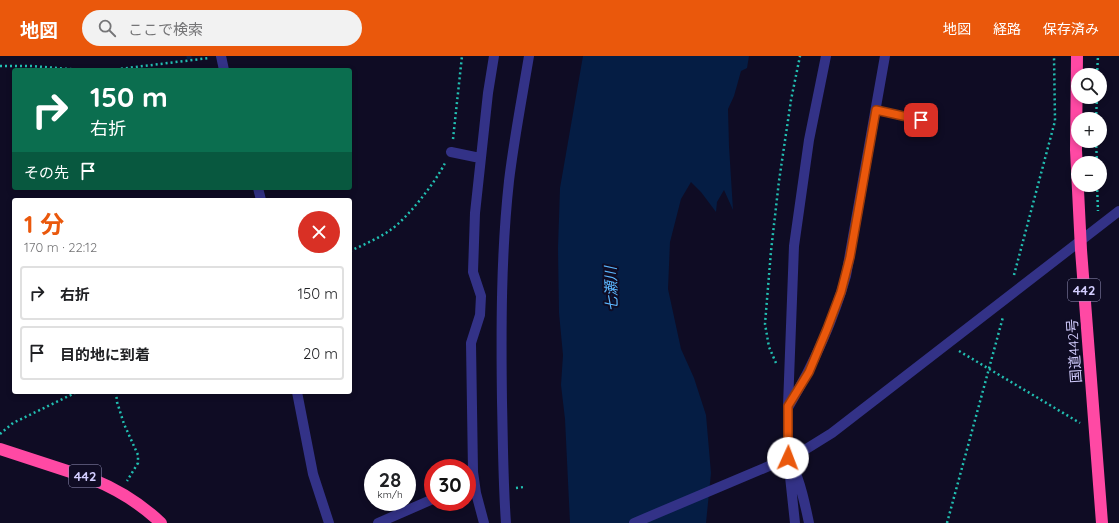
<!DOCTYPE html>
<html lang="ja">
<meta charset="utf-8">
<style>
:root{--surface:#fff;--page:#f2f2f2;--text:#202124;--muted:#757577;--line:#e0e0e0;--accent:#ea580c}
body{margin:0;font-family:Quicksand,"Noto Sans JP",sans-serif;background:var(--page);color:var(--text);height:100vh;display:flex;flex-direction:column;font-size:15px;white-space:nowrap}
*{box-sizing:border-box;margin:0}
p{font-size:13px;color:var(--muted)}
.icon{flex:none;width:22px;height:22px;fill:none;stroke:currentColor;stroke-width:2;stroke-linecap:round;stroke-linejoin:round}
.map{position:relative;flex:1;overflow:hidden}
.drawer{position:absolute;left:12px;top:142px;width:340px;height:196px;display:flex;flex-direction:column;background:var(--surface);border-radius:4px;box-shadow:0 2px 6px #0003}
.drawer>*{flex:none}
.top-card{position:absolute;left:12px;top:12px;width:340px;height:122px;border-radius:4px;box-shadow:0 2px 6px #0003;background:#0b6e4f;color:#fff;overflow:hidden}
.fabs{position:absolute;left:1071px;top:12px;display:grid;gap:8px}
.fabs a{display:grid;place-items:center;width:36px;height:36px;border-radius:50%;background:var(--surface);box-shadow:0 2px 6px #0003;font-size:20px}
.speed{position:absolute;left:364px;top:403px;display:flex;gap:8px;font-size:20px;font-weight:700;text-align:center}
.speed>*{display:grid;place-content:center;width:52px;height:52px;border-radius:50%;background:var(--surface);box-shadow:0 2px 6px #0003;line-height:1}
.speed small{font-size:10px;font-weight:400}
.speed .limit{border:6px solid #d22;background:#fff;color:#111}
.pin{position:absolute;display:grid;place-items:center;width:34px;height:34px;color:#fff;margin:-17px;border-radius:8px;box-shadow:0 2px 6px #0006}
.me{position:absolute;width:44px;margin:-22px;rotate:2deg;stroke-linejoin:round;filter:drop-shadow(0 0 3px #0008)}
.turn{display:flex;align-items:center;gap:14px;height:84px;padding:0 12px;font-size:18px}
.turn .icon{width:52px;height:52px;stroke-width:2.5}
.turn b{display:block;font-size:28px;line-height:34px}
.then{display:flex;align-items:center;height:38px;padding:0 12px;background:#0003;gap:8px;font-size:15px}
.round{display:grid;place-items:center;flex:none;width:42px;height:42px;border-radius:21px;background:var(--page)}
.summary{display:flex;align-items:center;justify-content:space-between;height:68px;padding:0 12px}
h1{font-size:24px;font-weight:700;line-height:30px;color:var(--accent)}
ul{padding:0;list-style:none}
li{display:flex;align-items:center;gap:12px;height:54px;margin:0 8px 6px;padding:0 4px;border:2px solid var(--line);border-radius:4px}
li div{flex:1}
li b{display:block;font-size:15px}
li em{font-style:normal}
header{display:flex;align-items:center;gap:24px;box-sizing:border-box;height:56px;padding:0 20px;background:var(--accent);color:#fff}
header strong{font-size:19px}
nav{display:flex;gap:22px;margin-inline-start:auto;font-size:14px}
.search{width:280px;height:36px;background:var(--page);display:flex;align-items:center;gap:10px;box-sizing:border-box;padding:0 14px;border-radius:22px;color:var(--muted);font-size:15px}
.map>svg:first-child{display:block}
</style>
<header>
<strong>地図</strong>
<div class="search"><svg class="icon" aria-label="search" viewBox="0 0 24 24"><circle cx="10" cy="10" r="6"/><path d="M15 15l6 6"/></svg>ここで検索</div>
<nav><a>地図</a><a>経路</a><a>保存済み</a></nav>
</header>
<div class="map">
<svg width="1119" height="467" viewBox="0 0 1119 467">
<rect width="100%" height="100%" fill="#0f0c24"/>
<path fill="#051d44" d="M583,0H749L747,12L741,15L734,40L728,53L729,90L733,154L724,134L717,146L716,156L701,136L691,126L681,143L670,186L668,233L681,293L694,322L706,359L711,417L706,467H570L565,363L561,329L563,299L559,257L558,192L560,132Z"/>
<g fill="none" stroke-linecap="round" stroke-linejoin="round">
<path stroke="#051d44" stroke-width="5" d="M189,0V1"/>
<path stroke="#22bfb2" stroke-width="2.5" stroke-dasharray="2 3" stroke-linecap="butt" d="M0,10H32L82,14
M111,14L209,2
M1097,19L1098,0
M1096,63L1097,41
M453,83L462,0
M1096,85L1097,107
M1097,129L1098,155
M350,195C363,189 377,183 389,175C407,163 435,127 445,107
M1014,219L1055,65L1054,0
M959,295L1080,367
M776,307L769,291L765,268L771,195L779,125L791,44L800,0
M116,336L117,346L124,368L138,399V407L127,425
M0,378L13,367L77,336
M516,432L524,431
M947,467L1003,261"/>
<path stroke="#333287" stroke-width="8" d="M876,54L921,65"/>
<path stroke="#333287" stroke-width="10" d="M221,0L224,14
M451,96L480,102
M258,132L261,144
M297,336L313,418L329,467
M789,350C813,309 833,266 846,220L885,0
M793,411C801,428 805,448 809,467
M378,467L433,443
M484,467L476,437L473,416L471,287L480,259L481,240L473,216L475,157L488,37L494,0
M506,467C503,427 503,386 502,346C501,273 501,198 509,125C514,83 522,42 529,0
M634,467L788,402L803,395L832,377L1119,155
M795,467L788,402V350L794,190L809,84L826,0"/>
<path stroke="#ff49a4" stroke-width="12" d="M1077,0L1076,94L1081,194L1102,467
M0,393L92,423C119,434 140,447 161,467"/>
</g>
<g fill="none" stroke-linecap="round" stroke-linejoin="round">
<defs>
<path id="route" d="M788,402V350L809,316L827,273L841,236L850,201L876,54L921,64"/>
</defs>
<use href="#route" stroke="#983908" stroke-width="10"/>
<use href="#route" stroke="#ea580c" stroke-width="7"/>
</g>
<g text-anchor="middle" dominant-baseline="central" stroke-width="4" stroke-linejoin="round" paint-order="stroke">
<g fill="#0f0c24" stroke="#9894bd" stroke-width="1">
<rect x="1068" y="223" width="32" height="22" rx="3"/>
<rect x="69" y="409" width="32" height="22" rx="3"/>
</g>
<g font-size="13" font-weight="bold" fill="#d3ceff">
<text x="1084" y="234">442</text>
<text x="85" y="420">442</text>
</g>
<g font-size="14" fill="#d3ceff" stroke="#0f0c24">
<text transform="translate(1074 295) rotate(-94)">国道442号</text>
</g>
<g font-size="15" font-style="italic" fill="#5cb7ff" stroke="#0f0c24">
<text transform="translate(611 233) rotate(-92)">七瀬川</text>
</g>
</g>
</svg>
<div class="fabs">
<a><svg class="icon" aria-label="search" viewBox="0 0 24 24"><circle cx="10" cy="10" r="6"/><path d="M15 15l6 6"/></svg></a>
<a>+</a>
<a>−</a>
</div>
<div class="speed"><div>28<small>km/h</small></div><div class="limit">30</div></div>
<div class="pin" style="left:921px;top:64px;background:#d93025"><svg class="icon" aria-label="arrive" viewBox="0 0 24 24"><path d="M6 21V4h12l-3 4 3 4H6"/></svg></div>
<svg class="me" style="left:788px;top:402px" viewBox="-20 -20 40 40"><circle r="19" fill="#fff"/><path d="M0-13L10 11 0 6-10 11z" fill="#ea580c"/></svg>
<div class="top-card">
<div class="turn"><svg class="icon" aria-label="right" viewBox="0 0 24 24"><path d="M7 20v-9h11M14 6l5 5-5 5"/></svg><div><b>150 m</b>右折</div></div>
<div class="then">その先<svg class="icon" aria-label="arrive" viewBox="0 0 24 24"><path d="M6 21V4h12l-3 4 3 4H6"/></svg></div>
</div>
<section class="drawer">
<div class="summary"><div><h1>1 分</h1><p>170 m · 22:12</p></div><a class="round" style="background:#d93025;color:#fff"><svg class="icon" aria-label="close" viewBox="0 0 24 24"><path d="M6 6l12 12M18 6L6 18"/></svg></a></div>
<ul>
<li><svg class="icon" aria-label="right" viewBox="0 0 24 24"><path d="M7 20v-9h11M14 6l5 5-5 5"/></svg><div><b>右折</b></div><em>150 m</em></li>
<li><svg class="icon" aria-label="arrive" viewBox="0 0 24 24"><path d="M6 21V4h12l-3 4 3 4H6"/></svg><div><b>目的地に到着</b></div><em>20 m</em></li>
</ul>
</section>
</div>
